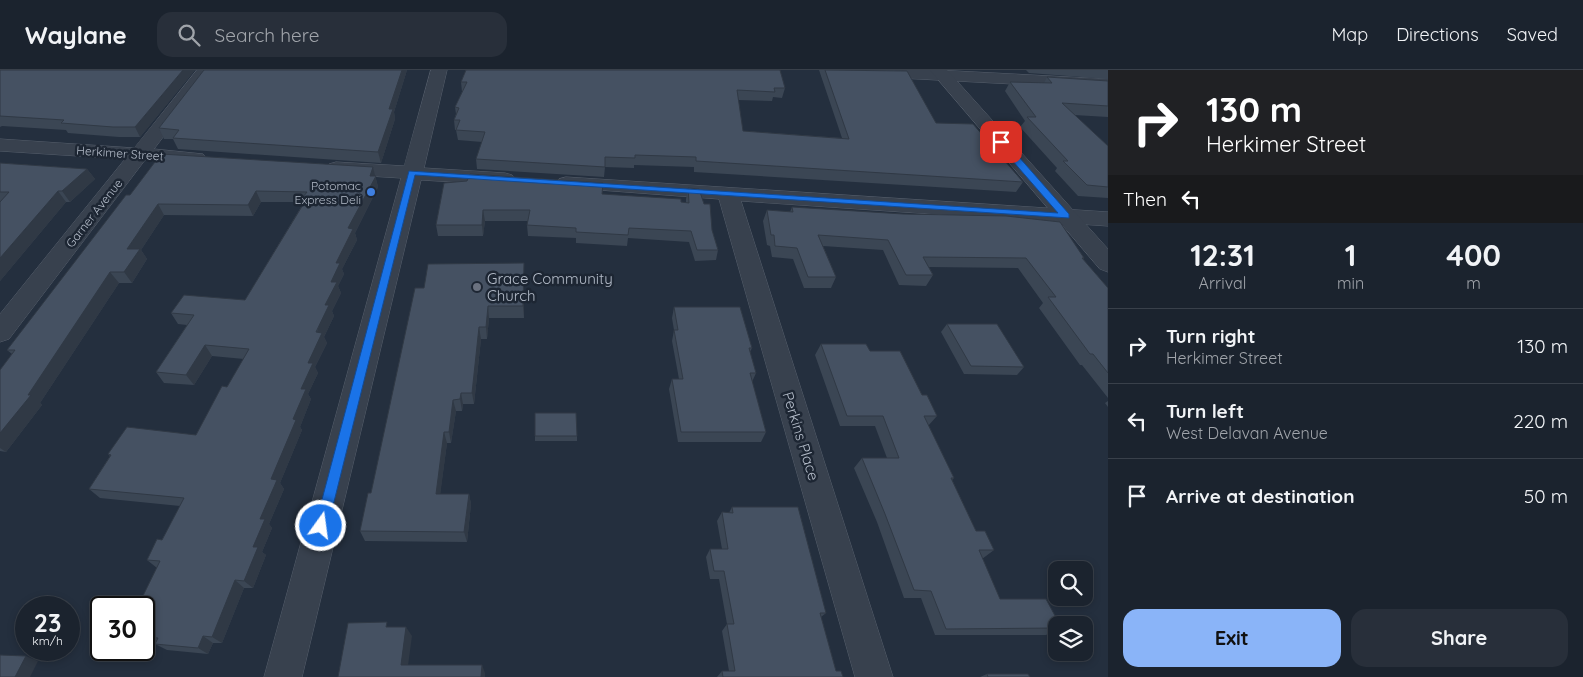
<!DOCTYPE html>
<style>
:root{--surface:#1b232e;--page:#282f3a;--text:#f1f3f6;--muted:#a0a4aa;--line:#39404a;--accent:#8ab4f8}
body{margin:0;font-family:Quicksand,sans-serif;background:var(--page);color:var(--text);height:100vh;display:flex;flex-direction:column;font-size:19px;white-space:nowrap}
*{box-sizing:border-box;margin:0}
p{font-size:16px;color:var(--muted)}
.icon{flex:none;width:28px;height:28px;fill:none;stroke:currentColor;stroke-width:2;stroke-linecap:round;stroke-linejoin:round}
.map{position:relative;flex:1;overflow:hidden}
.panel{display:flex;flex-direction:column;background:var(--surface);width:475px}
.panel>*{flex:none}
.guide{background:#202124;color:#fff;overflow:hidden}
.fabs{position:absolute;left:1048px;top:491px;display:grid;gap:10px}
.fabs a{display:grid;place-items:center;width:45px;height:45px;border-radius:10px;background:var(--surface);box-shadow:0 2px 8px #0003,0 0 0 1px var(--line);font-size:25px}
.speed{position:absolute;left:15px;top:526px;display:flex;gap:10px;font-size:25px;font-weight:700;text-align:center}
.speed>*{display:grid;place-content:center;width:65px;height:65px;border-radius:50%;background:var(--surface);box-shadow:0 2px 8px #0003,0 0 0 1px var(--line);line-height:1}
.speed small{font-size:12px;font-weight:400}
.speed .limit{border:2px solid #111;border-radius:8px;background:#fff;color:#111}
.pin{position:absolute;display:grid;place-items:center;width:42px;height:42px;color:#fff;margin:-21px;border-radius:10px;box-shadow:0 2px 8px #0006}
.me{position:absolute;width:55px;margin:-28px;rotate:14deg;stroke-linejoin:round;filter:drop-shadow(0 0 4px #0008)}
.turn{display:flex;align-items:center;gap:18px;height:105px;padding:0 15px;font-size:22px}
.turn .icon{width:65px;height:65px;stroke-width:2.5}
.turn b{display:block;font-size:35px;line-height:42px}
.then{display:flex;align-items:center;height:48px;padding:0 15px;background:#0003;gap:10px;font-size:19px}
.eta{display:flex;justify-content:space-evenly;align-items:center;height:85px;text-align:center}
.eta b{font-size:30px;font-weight:800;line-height:35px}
.primary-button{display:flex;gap:10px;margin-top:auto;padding:10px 15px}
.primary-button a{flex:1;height:58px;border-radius:15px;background:var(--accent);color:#111;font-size:20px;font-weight:800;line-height:58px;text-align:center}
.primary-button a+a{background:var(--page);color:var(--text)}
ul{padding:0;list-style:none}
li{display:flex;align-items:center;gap:15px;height:75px;padding:0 15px;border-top:1px solid var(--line)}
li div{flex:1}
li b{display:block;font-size:19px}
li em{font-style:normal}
header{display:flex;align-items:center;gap:30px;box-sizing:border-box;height:70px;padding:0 25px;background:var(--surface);border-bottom:1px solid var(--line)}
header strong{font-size:24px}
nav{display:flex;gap:28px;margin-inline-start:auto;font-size:18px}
.search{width:350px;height:45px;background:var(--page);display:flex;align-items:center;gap:12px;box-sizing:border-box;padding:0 18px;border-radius:15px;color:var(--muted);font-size:19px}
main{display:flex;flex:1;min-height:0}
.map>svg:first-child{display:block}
</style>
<header>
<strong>Waylane</strong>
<div class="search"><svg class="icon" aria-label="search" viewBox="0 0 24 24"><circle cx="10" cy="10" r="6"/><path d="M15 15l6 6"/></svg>Search here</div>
<nav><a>Map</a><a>Directions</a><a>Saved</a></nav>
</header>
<main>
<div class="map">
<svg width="1108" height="607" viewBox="0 0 1108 607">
<rect width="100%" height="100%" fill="#242f3e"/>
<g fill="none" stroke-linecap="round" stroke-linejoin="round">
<defs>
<path id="minor" d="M197,0H214L154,79L203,84L206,88L203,92L196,94L145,90L9,269L0,272V244L125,89L0,81V69L134,78Z
M431,0H447L424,98L505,103L512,105L515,109L512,113L505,115L421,110L302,607H264L401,108L336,104L329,102L326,98L329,94L336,92L404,96Z
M834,0H936L1108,9V19L842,5Z
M566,107L1108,142V156L741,131L893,607H855L719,129L559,117L556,113L559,109Z"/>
<path id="tertiary" d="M930,0H947L1108,179V202L1100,199Z"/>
</defs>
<use href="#minor" stroke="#565f6c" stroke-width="1"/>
<use href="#tertiary" stroke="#565f6c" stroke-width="1"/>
<use href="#minor" fill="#38414e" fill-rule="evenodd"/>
<use href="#tertiary" fill="#38414e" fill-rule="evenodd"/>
</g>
<path fill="#3b4654" d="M0,0H195L140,67H119L68,63L66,60L2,56L0,57Z
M204,0H407L394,42L395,49L381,93L178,79L173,69H164L159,58Z
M466,0L785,18L782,28L773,27L772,31L738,30L743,61L842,68L819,0H895L936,53L1023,112L1016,122L694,102V97L634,95V98L605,97L604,107L477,99L476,89L482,72L458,70L456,60H455L454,50L456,44L455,37L462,22L461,12Z
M1026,0H1108V9L1029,3Z
M1047,7L1108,11V47L1074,45L1108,76V128L1078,126L1055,101L1057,98L1020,57L1025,51L1005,21L1010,12L1044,13Z
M0,93L87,99L95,109L70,132H66L0,211Z
M373,97L378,117L355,163L357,170L342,199L344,204L338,216L341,223L332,241L334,246L324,267L327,273L315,297L318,303L308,324L311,329L300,357L302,360L280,413L284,419L269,454L272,458L262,482L266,485L253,518H244L222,573H213L208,584L167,580L153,573L144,568V538L157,498L147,490L162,470L180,436L100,428L89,419L110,386L108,384L196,365L227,317L244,289L212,286L194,315L164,313L156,302L187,255L178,254L171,243L245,230L304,132H261L253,146L164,145L141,180L147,189L132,213H119L40,333L42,335L6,382L0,381V300L12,284L7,280L130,125Z
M444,113L602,124L686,133V129L688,118L712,160L718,180L716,190L695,191L689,172L628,168L627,176L576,173V168L528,166L527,155L528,151H485L483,166H438L436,155Z
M792,137L1084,188L1083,189L1108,218V328L1082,295H1080L1039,238L1043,233L1018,198L929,197L933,205L926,216L899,215L883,180L823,176L836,207L831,218H804L793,189L772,187L770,176L767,175L763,151L767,140L790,142Z
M524,205V248H489L487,269H481L474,334H463L462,341H456L451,373H447L440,424H469L471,434L467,472L365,471L360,461L371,423L424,218Z
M674,237L752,278L750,282L756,303L752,312L766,362L761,372H678L669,319L672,309H679L672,271L674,260L672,248Z
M947,254L1024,297L1017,305L964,304L941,262Z
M821,274L870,281L922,325L937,346L928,356L954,408L952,410L976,461L994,480L982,489L1000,529L1056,555V560L1046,565H935L921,528H904L877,452L854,398L862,388H887L875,356H840L815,285Z
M1108,331V337L1105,333Z
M535,343L577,366V371H535Z
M732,437L826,543L821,547L836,601L843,607H717L722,601H729L722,561L727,554L719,509H710L706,487L710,479H722L717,451L722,442L729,443Z
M987,604L1030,607H980Z"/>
<path fill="#303945" d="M183,0H195L140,67L135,57Z
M402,0H407L394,42L395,49L381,93L378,82L389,39Z
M373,97L378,117L355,163L357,170L342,199L344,204L338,216L341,223L332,241L334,246L324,267L327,273L315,297L318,303L308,324L311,329L300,357L302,360L280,413L284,419L269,454L272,458L262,482L266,485L253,518L244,511L271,409L293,349L308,293L325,235L336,193L348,158Z
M87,99L95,109L70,132L62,121Z
M58,121L66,132L0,211V188Z
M256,121L261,132L253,146L248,135Z
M158,134L164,145L141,180L147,189L132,213L124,202L127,179Z
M483,140L485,151L483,166L482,155Z
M524,193V248L523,236Z
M110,202L119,213L40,333L42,335L6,382L0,378V363L28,325Z
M488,236L489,248L487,269L486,257Z
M479,257L481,269L474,334L472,323Z
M205,275L212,286L194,315L186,305Z
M461,323L463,334L462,341L460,329Z
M453,330L456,341L451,373L449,362Z
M444,362L447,373L439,434L436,424Z
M469,424L471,434L467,472L464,462Z
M235,510L244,518L222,573L212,567Z
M406,557L412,566L407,603L401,595Z
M203,566L213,573L208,584L198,578Z
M26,586L38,591L30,607H15Z
M482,595L485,603V607H481Z"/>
<path fill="#455162" stroke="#303945" d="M0,0H183L135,57H113L61,53L64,50L0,46Z
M204,0H402L389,39H393L378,82L173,68L179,60L159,58Z
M466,0H780L785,18H774L775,22L737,20L743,61L849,69L825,0L907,1L936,53L973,54L1023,112L696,91V87L635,85V88L605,87V97L476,89L485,62L456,60L460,50H454L459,38L455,37L467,12H461Z
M1047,7L1108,11V36L1062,33L1108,76V117L1087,115L1063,91H1068L1027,47H1036L1010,12L1052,13Z
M161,84L373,97L370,106H376L348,158L353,159L336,193H340L331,212H337L325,235H329L316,262L322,263L308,293H313L301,319H306L293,349L296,350L271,409L277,410L260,449H265L253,477H258L244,511L235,510L212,567L203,566L198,578L155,574L158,568L144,567V562L146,557H144V538H137L160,491L147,490L157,469L162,470L184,428L89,419L111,385L108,384L127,357L196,365L222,316L227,317L249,279L205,275L186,305L156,302L194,245L171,243L184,225L245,230L307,128L303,127L307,122L256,121L248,135L158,134L127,179H140L124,202H110L28,325H31L0,363V300L15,280H7L113,142L126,125H130Z
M0,93L87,99L62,121H58L0,188V132L9,122H0Z
M470,104L603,113L602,124L681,129V132L689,133L688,118L699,119L704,134H710L712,160L718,180H697L691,161L629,158L628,165L576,162V158L527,155L530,140H483L482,155H436L444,113L467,111Z
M792,137L903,144L1006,146L1060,152L1084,188H1082L1108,218V303L1093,284H1090L1048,227H1056L1026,188L923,187L933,205H906L888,170L818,165L836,207H808L797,178L775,176L774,165H771L767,140L793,142Z
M524,193L523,236H488L486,257H479L472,323H461L460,329L453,330L449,362H444L436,424H469L464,462L360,461L368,423H371L415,218H424L428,194Z
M674,237H740L752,278H749L756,303H750L766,362H681L672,309H683L674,260H678Z
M947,254H997L1024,297L971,296Z
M821,274H866L870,281H900L922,325H927L937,346H924L954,408H951L976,461H985L994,480H979L1000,529H1046L1060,555H1056V558L946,559L931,521L914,520L885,444L862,388H899L883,346H847Z
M535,343H576L577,366H535Z
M732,437H798L826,543H820L836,601H841L843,607H723L722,601H735L727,554H734L724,501H714L710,479H728L722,442L733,443Z
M387,552L386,557H406L401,595H482L481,607H338L348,553Z
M0,585L26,586L15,607H0Z
M987,604H1028L1030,607H988Z"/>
<path fill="#1a73e8" stroke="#114b97" d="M998,70H1004L1069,144V148L415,105L328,456L326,460L321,462L317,460L315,456L409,101L1058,143L998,74Z"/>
<circle fill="#3f7fe0" stroke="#1d2633" stroke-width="2" cx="371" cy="122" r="5"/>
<circle fill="#6b7280" stroke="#1d2633" stroke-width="2" cx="477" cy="217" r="5"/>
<g text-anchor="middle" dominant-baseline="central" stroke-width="5" stroke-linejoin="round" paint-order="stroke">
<g font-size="12" fill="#b4bcc9" stroke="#1d2633">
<text transform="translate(120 83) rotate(4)">Herkimer Street</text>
<text transform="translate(94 143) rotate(-52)">Garner Avenue</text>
</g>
<g font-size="12" fill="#b4bcc9" stroke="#1d2633" text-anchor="end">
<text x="361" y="115">Potomac<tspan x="361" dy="14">Express Deli</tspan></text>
</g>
<g font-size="15" fill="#b4bcc9" stroke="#1d2633" text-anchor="start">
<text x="487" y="208">Grace Community<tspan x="487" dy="17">Church</tspan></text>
</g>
<g font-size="15" fill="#b4bcc9" stroke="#1d2633">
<text transform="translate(801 366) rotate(73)">Perkins Place</text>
</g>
</g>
</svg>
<div class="fabs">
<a><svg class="icon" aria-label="search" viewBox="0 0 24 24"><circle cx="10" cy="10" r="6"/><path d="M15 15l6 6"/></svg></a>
<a><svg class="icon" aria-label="layers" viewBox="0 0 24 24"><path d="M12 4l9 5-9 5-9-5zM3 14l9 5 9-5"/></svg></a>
</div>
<div class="speed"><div>23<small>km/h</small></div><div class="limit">30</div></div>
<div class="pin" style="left:1001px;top:72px;background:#d93025"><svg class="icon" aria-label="arrive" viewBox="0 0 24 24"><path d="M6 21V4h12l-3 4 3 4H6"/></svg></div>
<svg class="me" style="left:321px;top:456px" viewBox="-20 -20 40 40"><circle r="17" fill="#1a73e8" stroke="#fff" stroke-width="3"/><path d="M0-11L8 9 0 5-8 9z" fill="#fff"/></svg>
</div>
<section class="panel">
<div class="guide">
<div class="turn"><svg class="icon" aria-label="right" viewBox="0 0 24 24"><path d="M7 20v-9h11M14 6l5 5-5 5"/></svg><div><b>130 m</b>Herkimer Street</div></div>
<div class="then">Then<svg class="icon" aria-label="left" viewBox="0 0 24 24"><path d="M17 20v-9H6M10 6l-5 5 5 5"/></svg></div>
</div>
<div class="eta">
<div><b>12:31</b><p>Arrival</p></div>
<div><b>1</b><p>min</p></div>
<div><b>400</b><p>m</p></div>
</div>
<ul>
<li><svg class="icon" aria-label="right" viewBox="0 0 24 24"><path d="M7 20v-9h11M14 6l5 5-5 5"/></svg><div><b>Turn right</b><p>Herkimer Street</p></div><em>130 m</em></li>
<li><svg class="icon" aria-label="left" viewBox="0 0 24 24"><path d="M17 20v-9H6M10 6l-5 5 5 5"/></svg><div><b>Turn left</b><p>West Delavan Avenue</p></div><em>220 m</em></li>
<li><svg class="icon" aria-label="arrive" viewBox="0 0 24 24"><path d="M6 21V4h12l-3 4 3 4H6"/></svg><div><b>Arrive at destination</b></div><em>50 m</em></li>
</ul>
<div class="primary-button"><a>Exit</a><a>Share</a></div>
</section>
</main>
